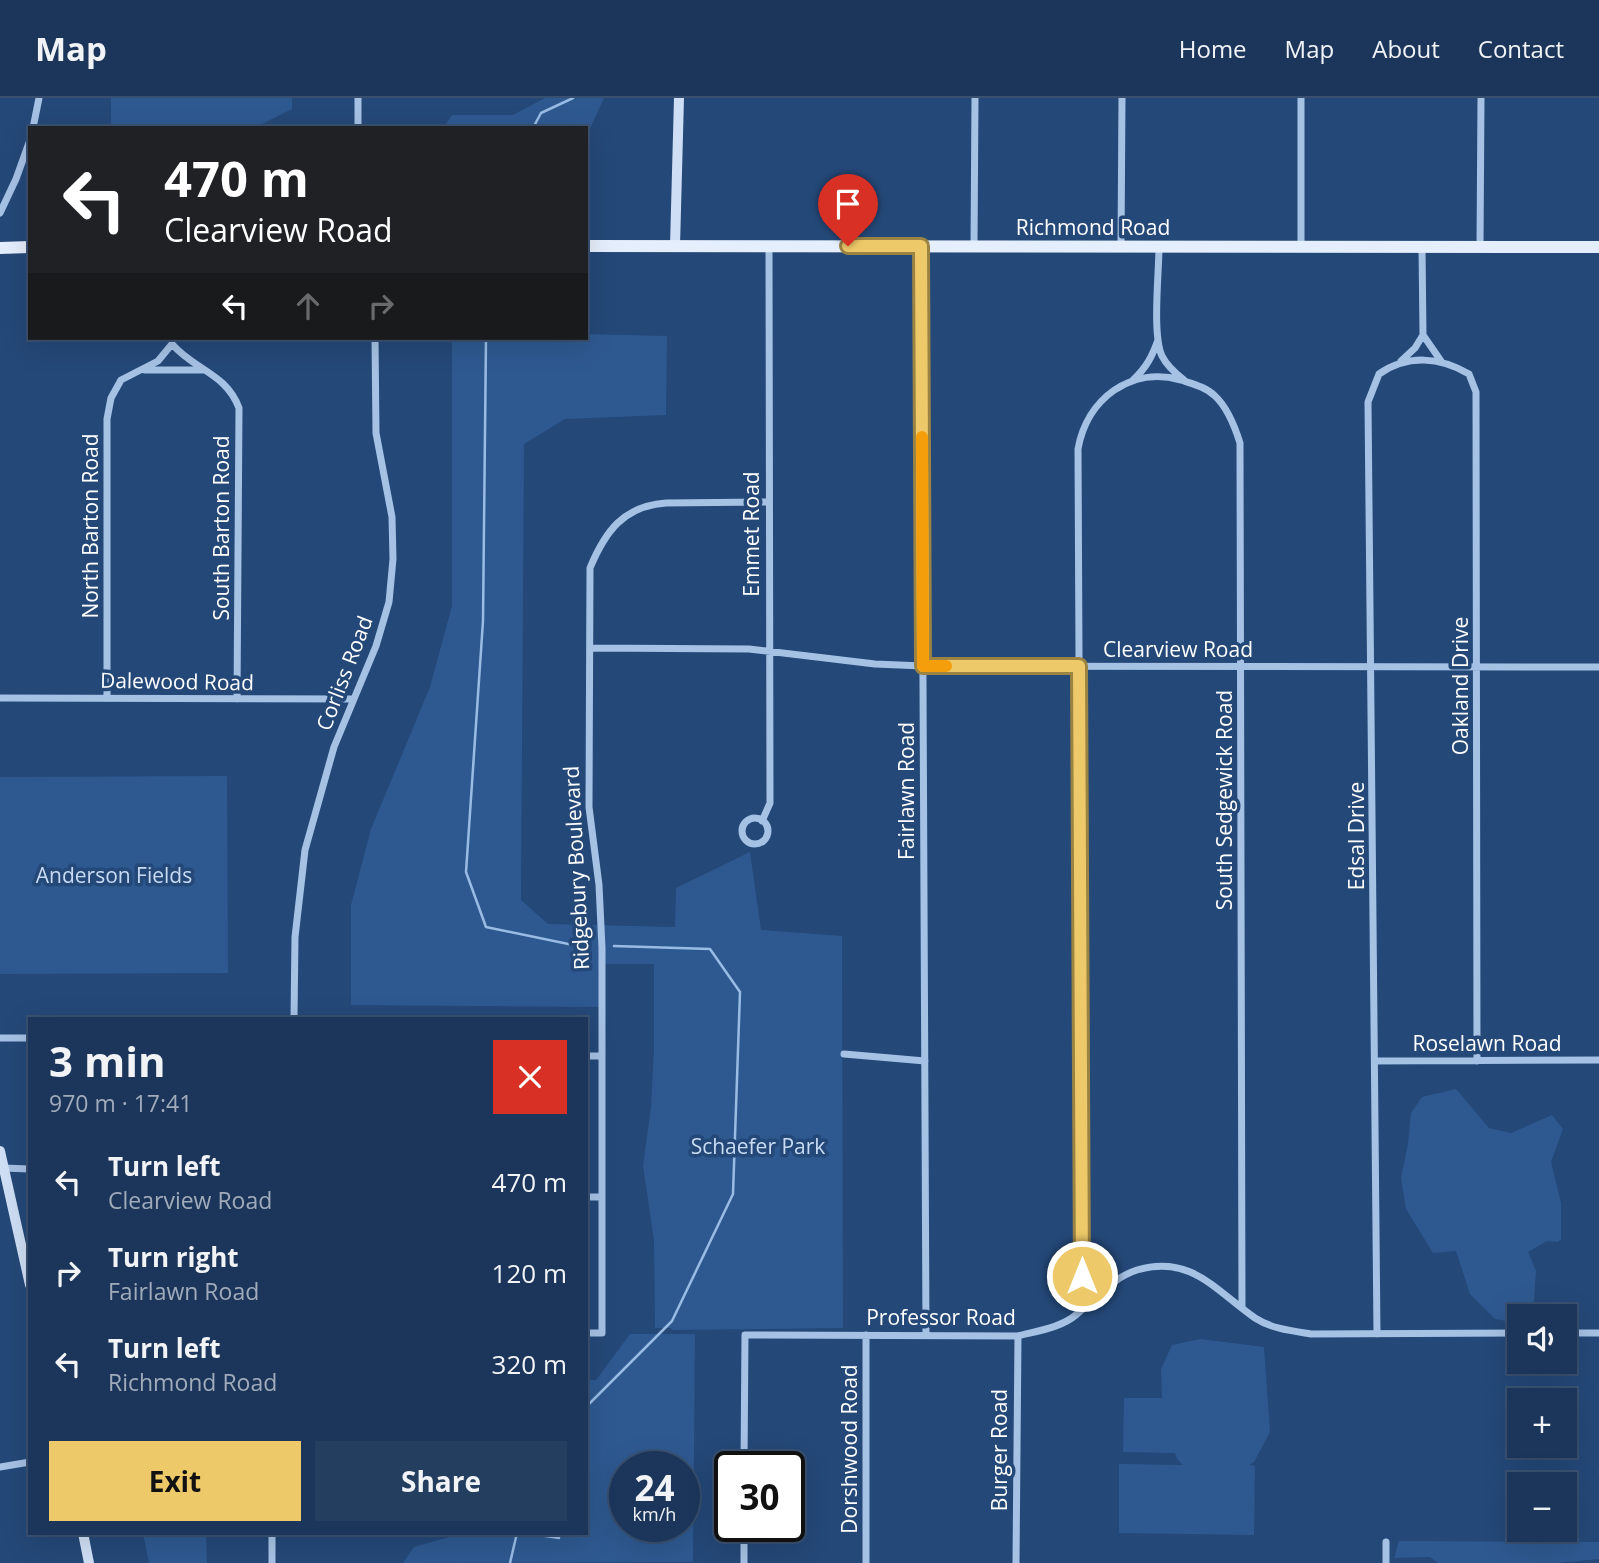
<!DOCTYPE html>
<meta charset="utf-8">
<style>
:root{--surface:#1b365a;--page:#243e60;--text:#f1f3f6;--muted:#a0abbb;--line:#395070;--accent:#eec969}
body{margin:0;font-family:"Open Sans",sans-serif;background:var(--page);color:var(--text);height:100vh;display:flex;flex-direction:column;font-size:26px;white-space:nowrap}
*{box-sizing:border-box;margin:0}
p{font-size:23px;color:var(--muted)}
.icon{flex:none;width:38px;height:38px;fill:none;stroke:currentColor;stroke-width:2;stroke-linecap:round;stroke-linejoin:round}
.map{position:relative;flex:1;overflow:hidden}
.details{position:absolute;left:28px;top:919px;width:560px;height:518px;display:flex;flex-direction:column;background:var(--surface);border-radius:0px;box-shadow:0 7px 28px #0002,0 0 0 2px var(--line)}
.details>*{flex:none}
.top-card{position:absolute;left:28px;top:28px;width:560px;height:214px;border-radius:0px;box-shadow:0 7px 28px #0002,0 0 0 2px var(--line);background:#202124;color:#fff;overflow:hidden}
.controls{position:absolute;left:1507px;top:1206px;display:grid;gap:14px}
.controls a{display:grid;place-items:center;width:70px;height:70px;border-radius:0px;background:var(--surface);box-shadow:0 7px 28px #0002,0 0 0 2px var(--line);font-size:35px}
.speed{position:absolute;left:609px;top:1353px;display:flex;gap:14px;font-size:35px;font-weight:700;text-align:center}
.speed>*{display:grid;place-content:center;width:91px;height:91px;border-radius:50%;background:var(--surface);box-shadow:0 7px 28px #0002,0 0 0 2px var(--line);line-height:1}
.speed small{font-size:18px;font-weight:400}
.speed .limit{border:4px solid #111;border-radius:10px;background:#fff;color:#111}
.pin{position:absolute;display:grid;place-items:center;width:60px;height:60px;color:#fff;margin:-72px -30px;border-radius:50% 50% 50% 0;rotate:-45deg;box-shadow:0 0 7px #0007}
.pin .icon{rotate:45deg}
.me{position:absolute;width:77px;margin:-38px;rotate:0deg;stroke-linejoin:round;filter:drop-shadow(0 0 5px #0008)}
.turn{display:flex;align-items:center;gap:24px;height:147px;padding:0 21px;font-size:32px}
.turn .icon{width:91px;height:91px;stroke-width:2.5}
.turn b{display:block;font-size:49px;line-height:60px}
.lanes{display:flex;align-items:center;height:66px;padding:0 21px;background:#0003;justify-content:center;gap:35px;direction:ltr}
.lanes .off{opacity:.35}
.round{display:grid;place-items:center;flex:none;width:74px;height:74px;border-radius:0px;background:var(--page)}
.summary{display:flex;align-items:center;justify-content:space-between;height:119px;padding:0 21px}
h1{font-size:42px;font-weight:700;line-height:52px}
.button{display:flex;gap:14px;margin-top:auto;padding:14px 21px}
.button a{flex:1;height:80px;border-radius:0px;background:var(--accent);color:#111;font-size:28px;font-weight:700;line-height:80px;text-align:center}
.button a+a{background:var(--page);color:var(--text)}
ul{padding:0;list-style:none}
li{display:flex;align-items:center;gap:21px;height:91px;padding:0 21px}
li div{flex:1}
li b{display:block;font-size:26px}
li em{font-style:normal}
header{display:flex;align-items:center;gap:42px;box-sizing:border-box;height:98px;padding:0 35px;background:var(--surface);border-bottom:2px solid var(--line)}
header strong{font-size:33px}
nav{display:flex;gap:38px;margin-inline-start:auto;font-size:24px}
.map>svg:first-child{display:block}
</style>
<header>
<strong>Map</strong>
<nav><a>Home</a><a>Map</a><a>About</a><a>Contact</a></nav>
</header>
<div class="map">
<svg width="1599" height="1465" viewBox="0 0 1599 1465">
<rect width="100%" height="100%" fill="#244878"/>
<path fill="#2e5990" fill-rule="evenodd" d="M111,0H292V11L254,30H111Z
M545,0H604L586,39V30H443L452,17H513Z
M586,236L667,238L666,317L565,321L524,346L521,802L548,826L675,829L676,790L750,754L761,832L842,838L843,1230L672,1232L671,1230H655L654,1142L643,1068L651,1009L654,951V866H602V909L351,907V807L371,731L430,589L452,508V240H586Z
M227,678L228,875L0,876V679Z
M1456,991L1489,1030L1511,1035L1552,1017L1563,1031L1551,1064L1561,1105V1141L1558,1144L1547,1143L1528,1154L1536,1173L1533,1217L1519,1218V1224L1517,1225L1495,1221L1470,1196L1456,1153L1433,1155L1406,1111L1401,1080L1408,1046L1411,1015L1422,999Z
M630,1236H695L693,1464L403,1465L414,1449L463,1435H586V1282H596ZM625,1368H684V1428H625Z
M1200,1241L1264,1249L1270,1334L1254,1364L1249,1367L1255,1368L1254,1437L1119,1435V1366L1183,1367L1177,1361L1175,1355L1123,1354L1124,1300H1162L1161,1271L1172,1247Z
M143,1435H206L207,1465H149Z
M1399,1443L1599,1444V1461L1556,1465H1438L1430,1459L1394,1460Z"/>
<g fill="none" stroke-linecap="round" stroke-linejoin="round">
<path stroke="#99bce5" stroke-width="2.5" d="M533,30L541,15L573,0
M486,240L483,523L466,774L486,829L578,848H589
M586,1309L672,1223L733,1096L740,894L710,851L614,848
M526,1435L559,1440L558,1435
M510,1465L517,1435"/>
<path stroke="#a5c1e4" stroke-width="7" d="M33,30L39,0
M358,30V0
M0,115L16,81L30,42
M921,148L926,1237
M974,148L975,0
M1121,148L1122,0
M1159,149C1159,174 1152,237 1162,258C1167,268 1175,275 1184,282
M1301,149V0
M1422,149L1423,237L1441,263
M1480,149L1481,0
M172,246C194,272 226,275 239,310L237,601
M1401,263L1415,250L1423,237
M145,272H203
M1133,282C1146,270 1152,259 1158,242
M590,550L749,551L875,566L923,568L1599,569
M107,599V321L111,300L121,282L158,263L172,246
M0,600L353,601
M742 733a13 13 0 1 1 26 0a13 13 0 1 1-26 0Z
M762,723L770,705L769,148
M294,920L295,839L305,752L334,649L376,548L389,504L393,461L392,419L376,335L375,240
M0,940H30
M844,956L925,963
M586,958H602
M1375,963L1599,962
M3,1070L30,1071
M586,1099H601
M1087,1206L1082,1179L1078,351C1087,301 1130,268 1181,282C1193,286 1206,289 1215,298C1228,310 1235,329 1240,345L1242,1210
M586,1235H602V850L599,787L589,709L590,470C605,434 623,408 666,405L769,404
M1564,1235H1599
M1377,1236L1368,304L1379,276C1408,256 1440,259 1469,276L1476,294L1477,963
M866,1237V1465
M744,1368L745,1237L1018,1238C1037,1233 1061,1230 1077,1216C1097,1200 1112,1180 1137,1172C1191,1156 1216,1193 1255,1220C1272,1231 1292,1233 1311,1236L1519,1235
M0,1369L30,1364
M272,1435V1465
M744,1465V1428
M1016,1465L1018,1238
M1386,1465V1444"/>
<path stroke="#cedef4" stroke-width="10" d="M675,148L679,0
M0,1053L30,1187
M83,1435L89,1465"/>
<path stroke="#e5eefc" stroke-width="12" d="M586,148L1599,149
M0,150L30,149"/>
</g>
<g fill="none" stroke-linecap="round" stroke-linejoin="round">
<defs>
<path id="route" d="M848,148H921L923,568H1079L1082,1178"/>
</defs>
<use href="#route" stroke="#9b8344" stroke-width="18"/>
<use href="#route" stroke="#eec969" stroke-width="12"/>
<path stroke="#f59e0b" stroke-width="12" d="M922,339L923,568H946"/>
</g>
<g text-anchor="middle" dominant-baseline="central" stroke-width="7" stroke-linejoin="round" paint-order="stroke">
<g font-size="21" fill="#fff" stroke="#244878">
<text x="1093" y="129">Richmond Road</text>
<text transform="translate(90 428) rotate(-90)">North Barton Road</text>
<text transform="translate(221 430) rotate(-90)">South Barton Road</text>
<text transform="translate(751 436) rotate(-90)">Emmet Road</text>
<text x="1178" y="551">Clearview Road</text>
<text transform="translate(344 575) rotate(-69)">Corliss Road</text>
<text transform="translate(177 583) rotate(1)">Dalewood Road</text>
<text transform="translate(1460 588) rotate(-90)">Oakland Drive</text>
<text transform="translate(906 693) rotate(-90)">Fairlawn Road</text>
<text transform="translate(1224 702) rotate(-90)">South Sedgewick Road</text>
<text transform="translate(1356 738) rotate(-90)">Edsal Drive</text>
<text transform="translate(576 770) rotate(-93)">Ridgebury Boulevard</text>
<text x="1487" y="945">Roselawn Road</text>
<text x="941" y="1219">Professor Road</text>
<text transform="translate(849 1351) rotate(-90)">Dorshwood Road</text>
<text transform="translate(999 1352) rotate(-90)">Burger Road</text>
</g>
<g font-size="21" fill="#c8dbf3" stroke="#244878">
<text x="114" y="777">Anderson Fields</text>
<text x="758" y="1048">Schaefer Park</text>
</g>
</g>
</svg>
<div class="controls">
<a><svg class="icon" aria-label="sound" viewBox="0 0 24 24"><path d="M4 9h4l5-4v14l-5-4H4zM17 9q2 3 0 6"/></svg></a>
<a>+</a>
<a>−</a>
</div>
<div class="speed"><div>24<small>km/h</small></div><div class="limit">30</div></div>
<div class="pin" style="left:848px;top:148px;background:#d93025"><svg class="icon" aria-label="arrive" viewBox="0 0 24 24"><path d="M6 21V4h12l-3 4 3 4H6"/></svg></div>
<svg class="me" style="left:1082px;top:1178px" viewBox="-20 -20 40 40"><circle r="17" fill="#eec969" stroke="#fff" stroke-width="3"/><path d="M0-11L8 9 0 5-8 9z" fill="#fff"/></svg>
<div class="top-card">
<div class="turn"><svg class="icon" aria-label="left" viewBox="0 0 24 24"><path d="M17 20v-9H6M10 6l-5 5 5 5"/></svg><div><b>470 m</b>Clearview Road</div></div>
<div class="lanes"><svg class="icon" aria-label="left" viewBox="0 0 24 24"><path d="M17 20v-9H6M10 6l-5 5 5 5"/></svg><svg class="icon off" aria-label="ahead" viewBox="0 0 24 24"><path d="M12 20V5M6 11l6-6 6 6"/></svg><svg class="icon off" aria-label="right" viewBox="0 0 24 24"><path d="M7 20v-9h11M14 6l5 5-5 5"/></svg></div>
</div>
<section class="details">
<div class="summary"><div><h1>3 min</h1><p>970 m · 17:41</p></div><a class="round" style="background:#d93025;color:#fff"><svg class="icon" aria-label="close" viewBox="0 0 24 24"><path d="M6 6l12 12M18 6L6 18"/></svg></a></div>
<ul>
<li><svg class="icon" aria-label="left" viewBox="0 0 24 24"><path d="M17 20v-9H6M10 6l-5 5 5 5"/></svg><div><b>Turn left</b><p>Clearview Road</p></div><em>470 m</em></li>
<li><svg class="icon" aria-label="right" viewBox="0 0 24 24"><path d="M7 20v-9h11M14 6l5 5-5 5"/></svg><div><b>Turn right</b><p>Fairlawn Road</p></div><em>120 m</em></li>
<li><svg class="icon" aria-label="left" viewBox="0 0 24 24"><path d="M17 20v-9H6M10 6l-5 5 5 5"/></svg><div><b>Turn left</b><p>Richmond Road</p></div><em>320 m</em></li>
</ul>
<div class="button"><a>Exit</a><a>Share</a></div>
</section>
</div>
